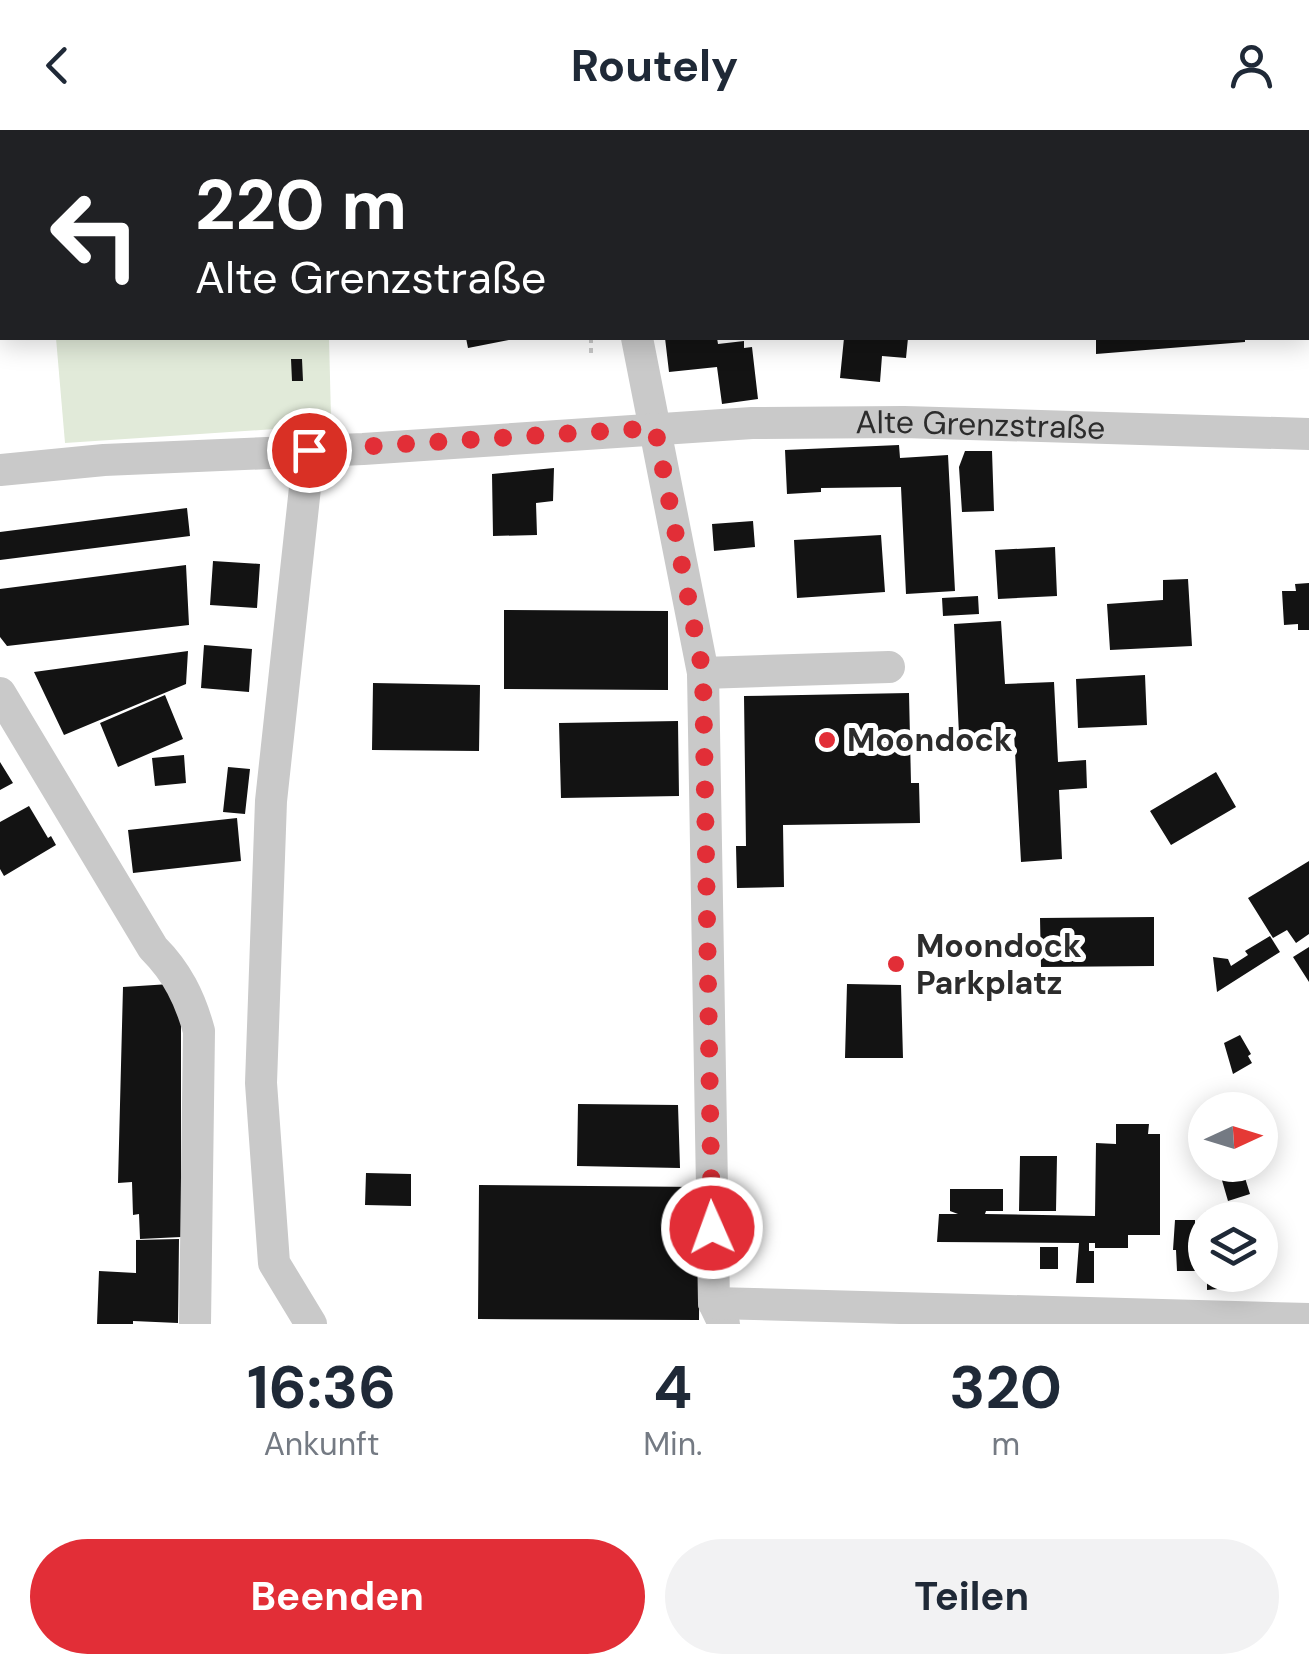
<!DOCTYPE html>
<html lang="de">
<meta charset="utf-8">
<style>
:root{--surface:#fff;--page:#f2f2f3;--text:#1f2937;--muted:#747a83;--accent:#e22e37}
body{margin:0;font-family:"DM Sans",sans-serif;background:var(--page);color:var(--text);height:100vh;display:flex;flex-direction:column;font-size:38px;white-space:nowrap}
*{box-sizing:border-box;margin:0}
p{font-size:32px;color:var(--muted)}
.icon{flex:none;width:55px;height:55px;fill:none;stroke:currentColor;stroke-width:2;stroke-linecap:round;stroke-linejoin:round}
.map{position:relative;height:1194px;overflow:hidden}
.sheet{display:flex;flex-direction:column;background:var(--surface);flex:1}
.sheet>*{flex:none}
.banner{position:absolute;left:0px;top:0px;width:1310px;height:210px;box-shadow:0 5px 25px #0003;background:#202124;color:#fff;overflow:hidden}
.needle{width:65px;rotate:86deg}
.buttons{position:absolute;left:1188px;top:962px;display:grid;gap:20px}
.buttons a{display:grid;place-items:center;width:90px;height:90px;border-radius:50%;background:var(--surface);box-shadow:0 5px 25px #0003;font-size:50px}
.pin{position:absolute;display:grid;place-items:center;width:85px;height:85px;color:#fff;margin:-42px;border:5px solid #fff;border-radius:50%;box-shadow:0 2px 10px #0007}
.me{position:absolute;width:110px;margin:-55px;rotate:358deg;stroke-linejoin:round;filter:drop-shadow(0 0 8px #0008)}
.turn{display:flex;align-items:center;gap:35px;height:210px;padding:0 30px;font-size:45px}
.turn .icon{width:130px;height:130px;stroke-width:2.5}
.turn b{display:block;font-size:70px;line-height:85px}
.eta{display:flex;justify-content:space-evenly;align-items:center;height:170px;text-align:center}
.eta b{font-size:60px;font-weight:700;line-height:70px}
.action{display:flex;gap:20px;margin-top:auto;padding:20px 30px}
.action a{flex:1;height:115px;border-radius:60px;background:var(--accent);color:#fff;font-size:40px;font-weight:700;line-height:115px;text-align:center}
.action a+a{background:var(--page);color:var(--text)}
header{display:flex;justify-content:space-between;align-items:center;height:130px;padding:0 30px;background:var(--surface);font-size:45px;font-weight:700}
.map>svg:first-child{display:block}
</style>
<header><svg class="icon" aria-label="back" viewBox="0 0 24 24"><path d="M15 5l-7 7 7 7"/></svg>Routely<svg class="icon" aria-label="person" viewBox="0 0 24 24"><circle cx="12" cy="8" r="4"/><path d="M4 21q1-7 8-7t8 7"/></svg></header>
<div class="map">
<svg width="1309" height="1194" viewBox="0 0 1309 1194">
<rect width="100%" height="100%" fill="#fff"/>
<path fill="#e1ead9" d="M56,208H329L331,288L320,293L275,299L65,313Z"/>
<path fill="#131313" d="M466,208H513L514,209L468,218Z
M665,208H717L718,214L744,211V218L752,217L758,269L722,274L717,237L669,242Z
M844,208H908L906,228L882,226L880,252L840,248Z
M1096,208H1245V212L1096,224Z
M291,229H302L303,251H292Z
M899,315L900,328L948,325L955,461L906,464L901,357L821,358V362L787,364L785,320Z
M965,321H992L994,381L962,382L959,337Z
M554,338L553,371L536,373L537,405L493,406L492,344Z
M187,378L190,406L0,430V402Z
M753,391L755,417L714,421L712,394Z
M881,405L885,462L797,468L794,410Z
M1055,417L1057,466L998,469L995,420Z
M213,431L260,434L257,478L210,475Z
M186,435L189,495L7,516L0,507V459Z
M1188,449L1192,516L1110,520L1107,474L1163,470V450Z
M1309,453V500H1298V494L1284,495L1282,461H1296L1295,454Z
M978,466L979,484L943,486L942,468Z
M504,480L668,481V560L504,559Z
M1001,491L1005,554L1054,552L1058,632L1086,630L1087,658L1059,660L1062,729L1021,732L1014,603L959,605L954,494Z
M204,515L252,519L249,562L201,558Z
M188,521L186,554L64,605L34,542Z
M1145,545L1147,595L1078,598L1076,549Z
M373,553L480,555L479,621L372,620Z
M909,563L911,653H919L920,693L783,695L784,757L737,758L736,716H746L744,566Z
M165,565L183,609L118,637L100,593Z
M678,591L679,666L561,668L559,593Z
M184,625L186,653L155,656L152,628Z
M0,632L13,653L0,660Z
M228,637L250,639L245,684L223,682Z
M1216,642L1236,677L1171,715L1150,681Z
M29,676L48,708L51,706L56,715L4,746L0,739V692Z
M237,688L241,731L133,743L128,700Z
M1309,731V804L1296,813L1287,800L1273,808L1248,768Z
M1154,787V836L1041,837L1040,788Z
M1270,806L1280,822L1217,862L1213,827L1228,829L1231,836L1248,825L1245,821Z
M1309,817V852L1293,827Z
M170,854L181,875V1107L140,1109L139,1084L133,1085L132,1052L118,1053L123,857Z
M847,854L901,855L903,928H845Z
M1240,905L1251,924L1248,926L1252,933L1233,944L1224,913Z
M578,974L678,975L680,1038L577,1036Z
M1116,994H1149L1148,1004H1160V1105H1128V1118H1095V1113H1089V1121H1094V1153H1076L1079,1113L937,1112L939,1084H958L950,1081V1059H1003V1081H986L985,1084L1095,1086L1096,1013L1116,1014Z
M1020,1026H1057L1056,1081H1019Z
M1235,1035H1241L1250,1064L1228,1071L1219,1040Z
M366,1043L411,1044V1076L365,1075Z
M479,1055L700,1057L699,1190L478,1189Z
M1228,1079L1230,1090H1206L1205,1082Z
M1175,1090H1195V1095H1205V1141H1177L1176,1120H1173Z
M179,1109L178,1193L133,1191V1194H97L99,1141L136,1143V1110Z
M1040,1117H1058V1139H1040Z
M1207,1145H1218V1159L1207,1160Z"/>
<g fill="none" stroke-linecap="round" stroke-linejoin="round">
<path stroke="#c9c9c9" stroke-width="4" stroke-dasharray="5 5" stroke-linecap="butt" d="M591,208V224"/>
<g stroke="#c9c9c9" stroke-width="32">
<path d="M594,0V2"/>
<path d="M637,208L703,543L714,1173L724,1194"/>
<path d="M309,321L271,671L261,953L274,1133L311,1194"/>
<path id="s1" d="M0,340L104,330L363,319L752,293L904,292L1309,304"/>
<path d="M703,543L889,537"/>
<path d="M0,563L153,818C177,842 190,868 199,901L195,1194"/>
<path d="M714,1173L1309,1189"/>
</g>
</g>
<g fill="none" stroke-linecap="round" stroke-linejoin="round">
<path stroke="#e22e37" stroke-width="18" stroke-dasharray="0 32.4" d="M309,320L655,298L703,543L712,1098"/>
</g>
<g fill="#e22e37" stroke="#fff" stroke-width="4">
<circle cx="827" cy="610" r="10"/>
<circle cx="896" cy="834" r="10"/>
</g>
<g text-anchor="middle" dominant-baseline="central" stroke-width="10" stroke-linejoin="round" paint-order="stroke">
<g font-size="32" fill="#2c2c2c" stroke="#fff">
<text stroke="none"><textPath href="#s1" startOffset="982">Alte Grenzstraße</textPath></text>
</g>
<g font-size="32" font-weight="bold" fill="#2c2c2c" stroke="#fff" text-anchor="start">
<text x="847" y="610">Moondock</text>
<text x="916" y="816">Moondock<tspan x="916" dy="37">Parkplatz</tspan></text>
</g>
</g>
</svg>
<div class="buttons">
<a><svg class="needle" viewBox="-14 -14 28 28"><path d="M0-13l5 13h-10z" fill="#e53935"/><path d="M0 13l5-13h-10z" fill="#747a83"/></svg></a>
<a><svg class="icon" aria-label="layers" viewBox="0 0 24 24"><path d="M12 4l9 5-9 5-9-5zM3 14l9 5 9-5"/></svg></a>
</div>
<div class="pin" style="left:309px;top:320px;background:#d93025"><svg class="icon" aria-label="arrive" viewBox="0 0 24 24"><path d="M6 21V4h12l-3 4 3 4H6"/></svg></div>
<svg class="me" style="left:712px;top:1098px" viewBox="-20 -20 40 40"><circle r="17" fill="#e22e37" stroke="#fff" stroke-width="3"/><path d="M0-11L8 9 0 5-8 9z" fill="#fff"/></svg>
<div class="banner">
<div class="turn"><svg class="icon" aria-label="left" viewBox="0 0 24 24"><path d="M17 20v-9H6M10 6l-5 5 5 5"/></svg><div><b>220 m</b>Alte Grenzstraße</div></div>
</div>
</div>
<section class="sheet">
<div class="eta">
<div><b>16:36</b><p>Ankunft</p></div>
<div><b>4</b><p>Min.</p></div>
<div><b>320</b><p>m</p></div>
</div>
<div class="action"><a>Beenden</a><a>Teilen</a></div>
</section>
